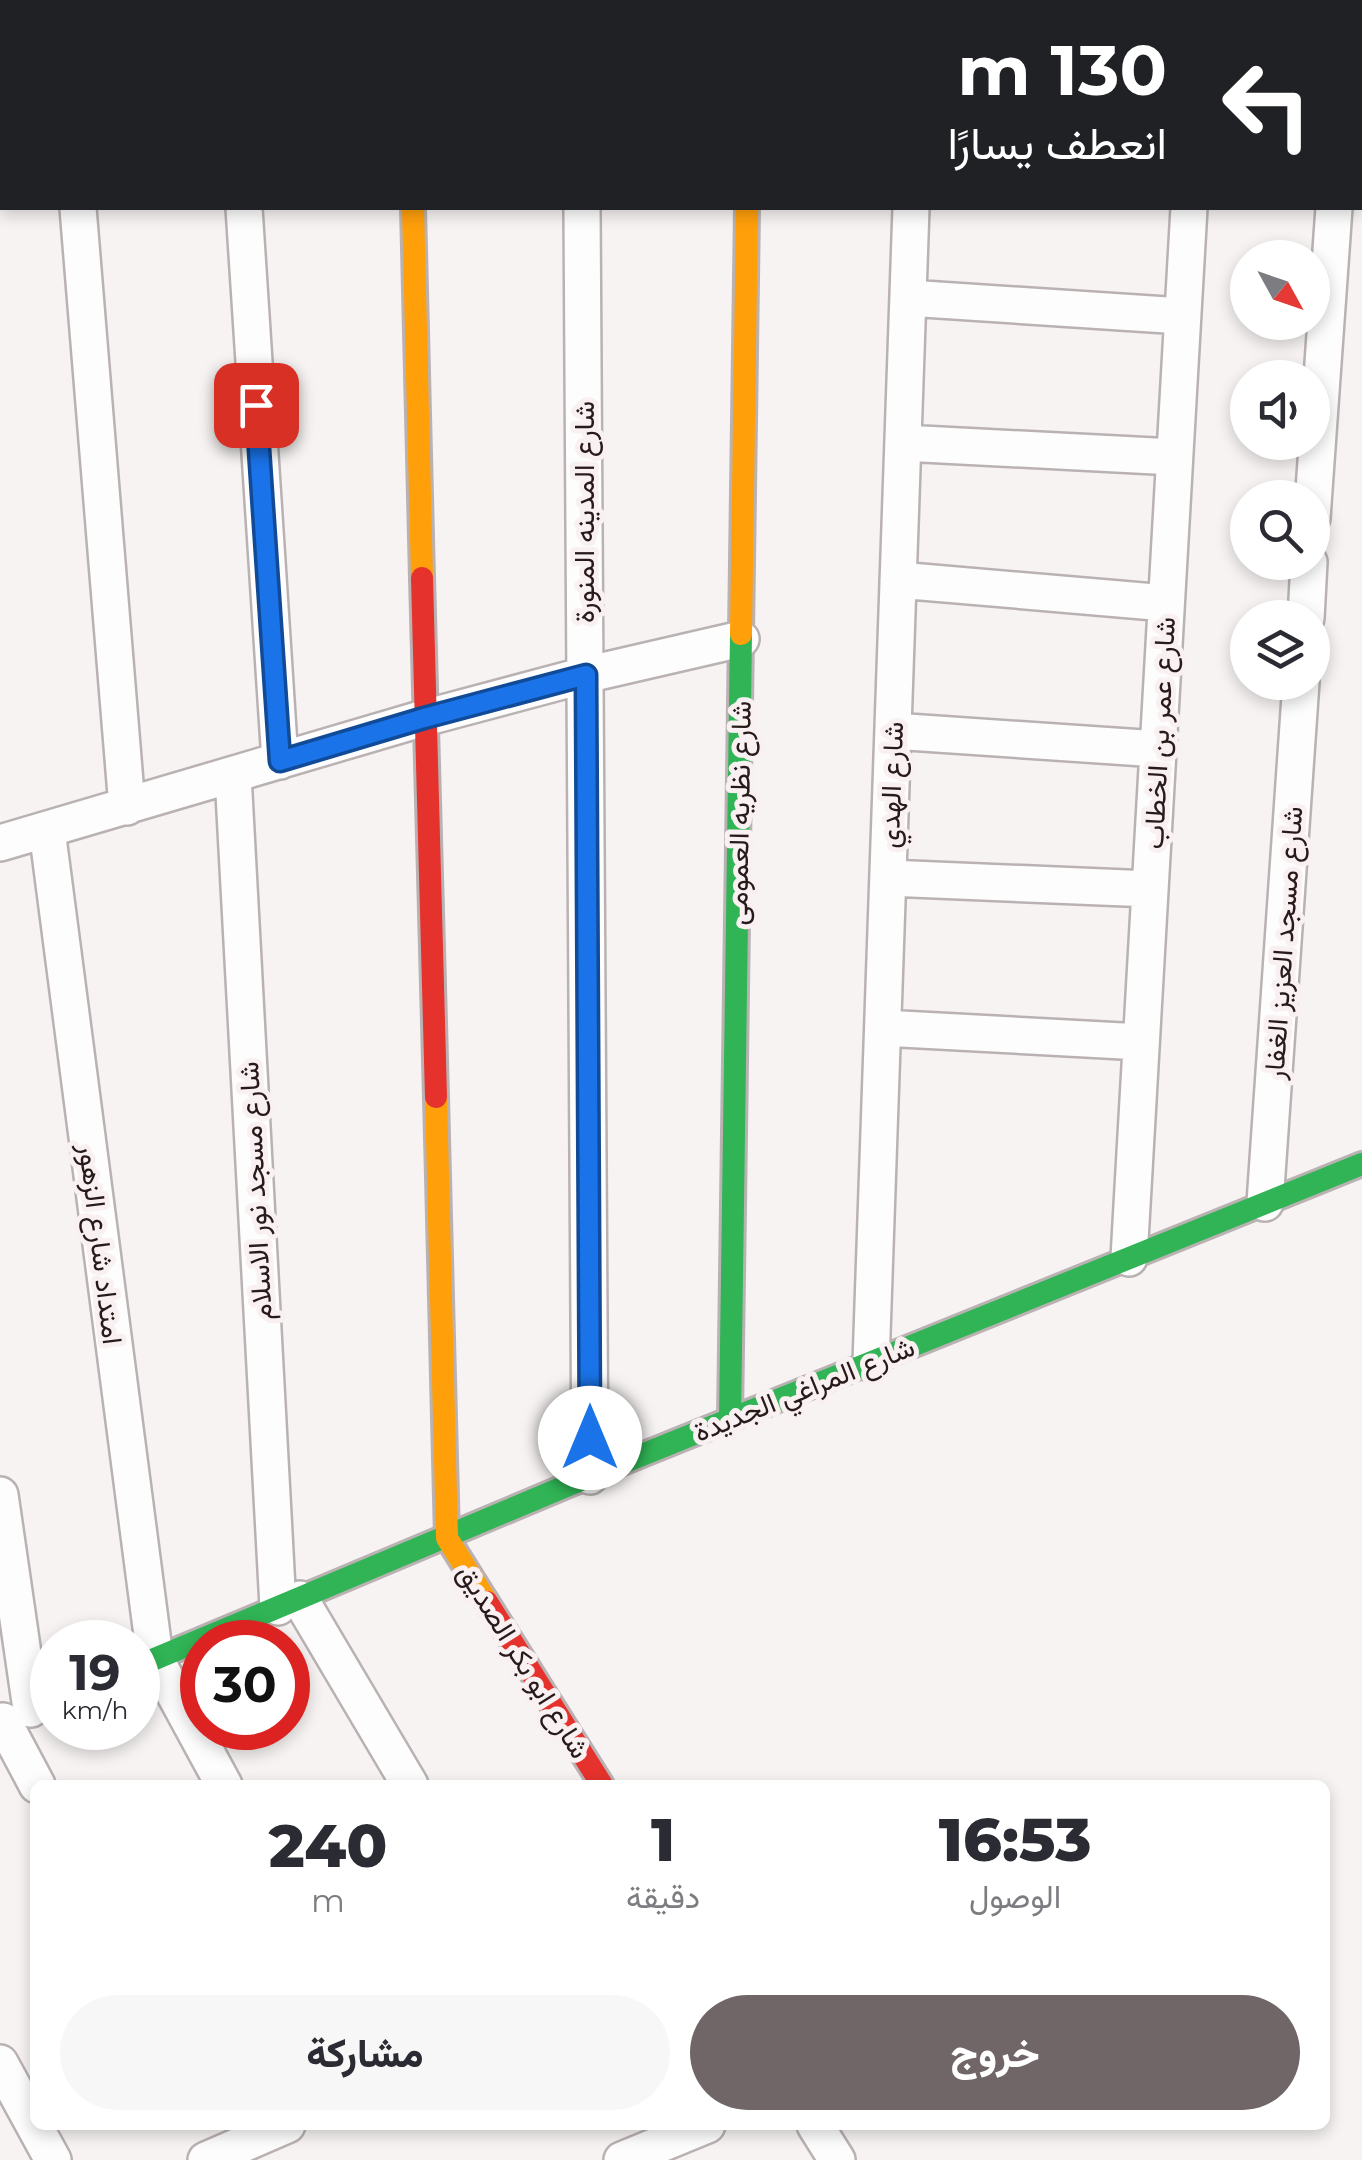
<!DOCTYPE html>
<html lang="ar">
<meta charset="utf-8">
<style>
:root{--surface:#fff;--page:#f7f7f7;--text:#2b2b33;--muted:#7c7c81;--accent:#706567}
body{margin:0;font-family:Montserrat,Vazirmatn,sans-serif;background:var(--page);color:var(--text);direction:rtl;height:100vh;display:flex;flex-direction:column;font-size:38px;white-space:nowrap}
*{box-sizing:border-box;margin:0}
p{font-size:32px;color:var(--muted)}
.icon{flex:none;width:55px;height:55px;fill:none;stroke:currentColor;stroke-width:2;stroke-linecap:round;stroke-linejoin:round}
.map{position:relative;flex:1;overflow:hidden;direction:ltr}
.side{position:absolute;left:30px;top:1780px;width:1300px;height:350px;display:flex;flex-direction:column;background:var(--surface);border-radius:15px;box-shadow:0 5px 15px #0003;direction:rtl}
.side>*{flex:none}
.hud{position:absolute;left:0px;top:0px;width:1362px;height:210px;box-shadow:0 5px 15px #0003;direction:rtl;background:#202124;color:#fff;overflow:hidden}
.needle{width:65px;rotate:130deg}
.fabs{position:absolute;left:1230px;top:240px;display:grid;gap:20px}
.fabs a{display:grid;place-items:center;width:100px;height:100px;border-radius:50%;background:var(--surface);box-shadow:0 5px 15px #0003;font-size:50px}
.speed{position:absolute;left:30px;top:1620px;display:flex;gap:20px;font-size:50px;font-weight:700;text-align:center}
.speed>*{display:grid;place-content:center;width:130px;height:130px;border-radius:50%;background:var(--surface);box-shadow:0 5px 15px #0003;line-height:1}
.speed small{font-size:25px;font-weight:400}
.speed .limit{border:15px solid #d22;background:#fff;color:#111}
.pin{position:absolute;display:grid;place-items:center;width:85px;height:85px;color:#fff;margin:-42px;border-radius:20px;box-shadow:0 5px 15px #0006}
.me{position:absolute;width:110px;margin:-55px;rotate:0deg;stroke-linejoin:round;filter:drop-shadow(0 0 8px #0008)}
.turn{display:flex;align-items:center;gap:35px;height:210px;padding:0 30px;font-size:45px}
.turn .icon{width:130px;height:130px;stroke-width:2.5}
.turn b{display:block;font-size:70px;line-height:85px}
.eta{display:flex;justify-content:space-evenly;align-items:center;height:170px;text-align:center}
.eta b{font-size:60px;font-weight:800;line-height:70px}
.primary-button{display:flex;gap:20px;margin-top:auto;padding:20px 30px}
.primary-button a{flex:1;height:115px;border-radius:60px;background:var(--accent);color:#fff;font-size:40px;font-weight:800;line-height:115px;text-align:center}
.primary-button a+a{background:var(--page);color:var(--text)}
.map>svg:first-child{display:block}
</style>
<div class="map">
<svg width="1362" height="2160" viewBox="0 0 1362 2160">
<rect width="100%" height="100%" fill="#f7f3f3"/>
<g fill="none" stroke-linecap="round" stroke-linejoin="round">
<defs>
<path id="street" d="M61,0V2
M230,0V2
M409,0V2
M581,0V2
M750,2V0
M919,2V0
M1200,2V0
M1348,2V0
M78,208L127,807
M244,208L280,761
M582,208L590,1476
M908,298L1182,316
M903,443L1174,457
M1312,518L1334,208
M898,580L1166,603
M1306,618L1309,562
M893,731L1158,749
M233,775L278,1607
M47,830L155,1658L224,1785
M0,843L424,718L585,675L741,639
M888,878L1150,889
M883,1028L1141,1042
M1265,1203L1301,682
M1129,1258L1189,208
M871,1363L911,208
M0,1495L31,1709
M300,1599L410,1785
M3,1721L37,1785
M0,2063L53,2160
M815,2125L837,2160
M206,2160L287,2125
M622,2160L707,2125"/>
<path id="fast" d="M730,1419L741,634
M138,1666L590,1476L1362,1164"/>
<path id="slow" d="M413,208L422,578
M741,634L747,208
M436,1097L447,1538L487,1602"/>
<path id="jam" d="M422,578L436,1097
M487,1602L602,1785"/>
</defs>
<use href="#street" stroke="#bab2b2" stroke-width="40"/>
<use href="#fast" stroke="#bab2b2" stroke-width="28"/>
<use href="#slow" stroke="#bab2b2" stroke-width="28"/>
<use href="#jam" stroke="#bab2b2" stroke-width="28"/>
<use href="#street" stroke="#fefdfd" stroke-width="35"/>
<use href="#fast" stroke="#30b455" stroke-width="22"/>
<use href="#slow" stroke="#ff9f0a" stroke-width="22"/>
<use href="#jam" stroke="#e5322d" stroke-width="22"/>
</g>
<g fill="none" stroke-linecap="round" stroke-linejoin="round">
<defs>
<path id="route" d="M256,405L280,761L424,718L586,675L590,1438"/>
</defs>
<use href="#route" stroke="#114b97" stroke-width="25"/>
<use href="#route" stroke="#1a73e8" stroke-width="18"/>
</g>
<g text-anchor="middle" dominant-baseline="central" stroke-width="10" stroke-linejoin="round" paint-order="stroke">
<g font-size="28" fill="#28191b" stroke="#f9f1f1">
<text transform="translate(584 512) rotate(-90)">شارع المدينه المنورة</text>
<text transform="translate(1159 733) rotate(-87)">شارع عمر بن الخطاب</text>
<text transform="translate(891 785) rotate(-88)">شارع الهدي</text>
<text transform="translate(739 813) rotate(-89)">شارع نظريه العمومى</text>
<text transform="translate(1283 943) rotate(-86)">شارع مسجد العزيز الغفار</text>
<text transform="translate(255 1191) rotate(-93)">شارع مسجد نور الاسلام</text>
<text transform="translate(101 1244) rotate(83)">امتداد شارع الزهور</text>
<text transform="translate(804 1389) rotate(-22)">شارع المراغي الجديدة</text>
<text transform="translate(524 1661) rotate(58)">شارع ابو بكر الصديق</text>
</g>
</g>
</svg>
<div class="fabs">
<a><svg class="needle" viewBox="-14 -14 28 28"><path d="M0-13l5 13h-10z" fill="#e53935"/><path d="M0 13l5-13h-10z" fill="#7c7c81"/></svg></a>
<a><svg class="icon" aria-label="sound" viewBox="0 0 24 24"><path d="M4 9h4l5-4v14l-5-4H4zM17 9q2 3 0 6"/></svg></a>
<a><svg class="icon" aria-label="search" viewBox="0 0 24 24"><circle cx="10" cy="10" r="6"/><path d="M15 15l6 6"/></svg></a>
<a><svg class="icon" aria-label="layers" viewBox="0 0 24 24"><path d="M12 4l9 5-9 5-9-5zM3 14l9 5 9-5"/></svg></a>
</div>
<div class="speed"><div>19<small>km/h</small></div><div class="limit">30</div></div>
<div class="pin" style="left:256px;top:405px;background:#d93025"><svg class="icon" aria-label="arrive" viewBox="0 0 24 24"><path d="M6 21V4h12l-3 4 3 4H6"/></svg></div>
<svg class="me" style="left:590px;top:1438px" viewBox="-20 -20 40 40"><circle r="19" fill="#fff"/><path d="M0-13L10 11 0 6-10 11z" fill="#1a73e8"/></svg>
<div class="hud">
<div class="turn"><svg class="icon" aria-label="left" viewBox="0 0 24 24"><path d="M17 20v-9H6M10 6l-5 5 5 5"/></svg><div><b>130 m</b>انعطف يسارًا</div></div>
</div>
<section class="side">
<div class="eta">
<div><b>16:53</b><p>الوصول</p></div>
<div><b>1</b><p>دقيقة</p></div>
<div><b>240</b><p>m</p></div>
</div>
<div class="primary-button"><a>خروج</a><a>مشاركة</a></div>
</section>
</div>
